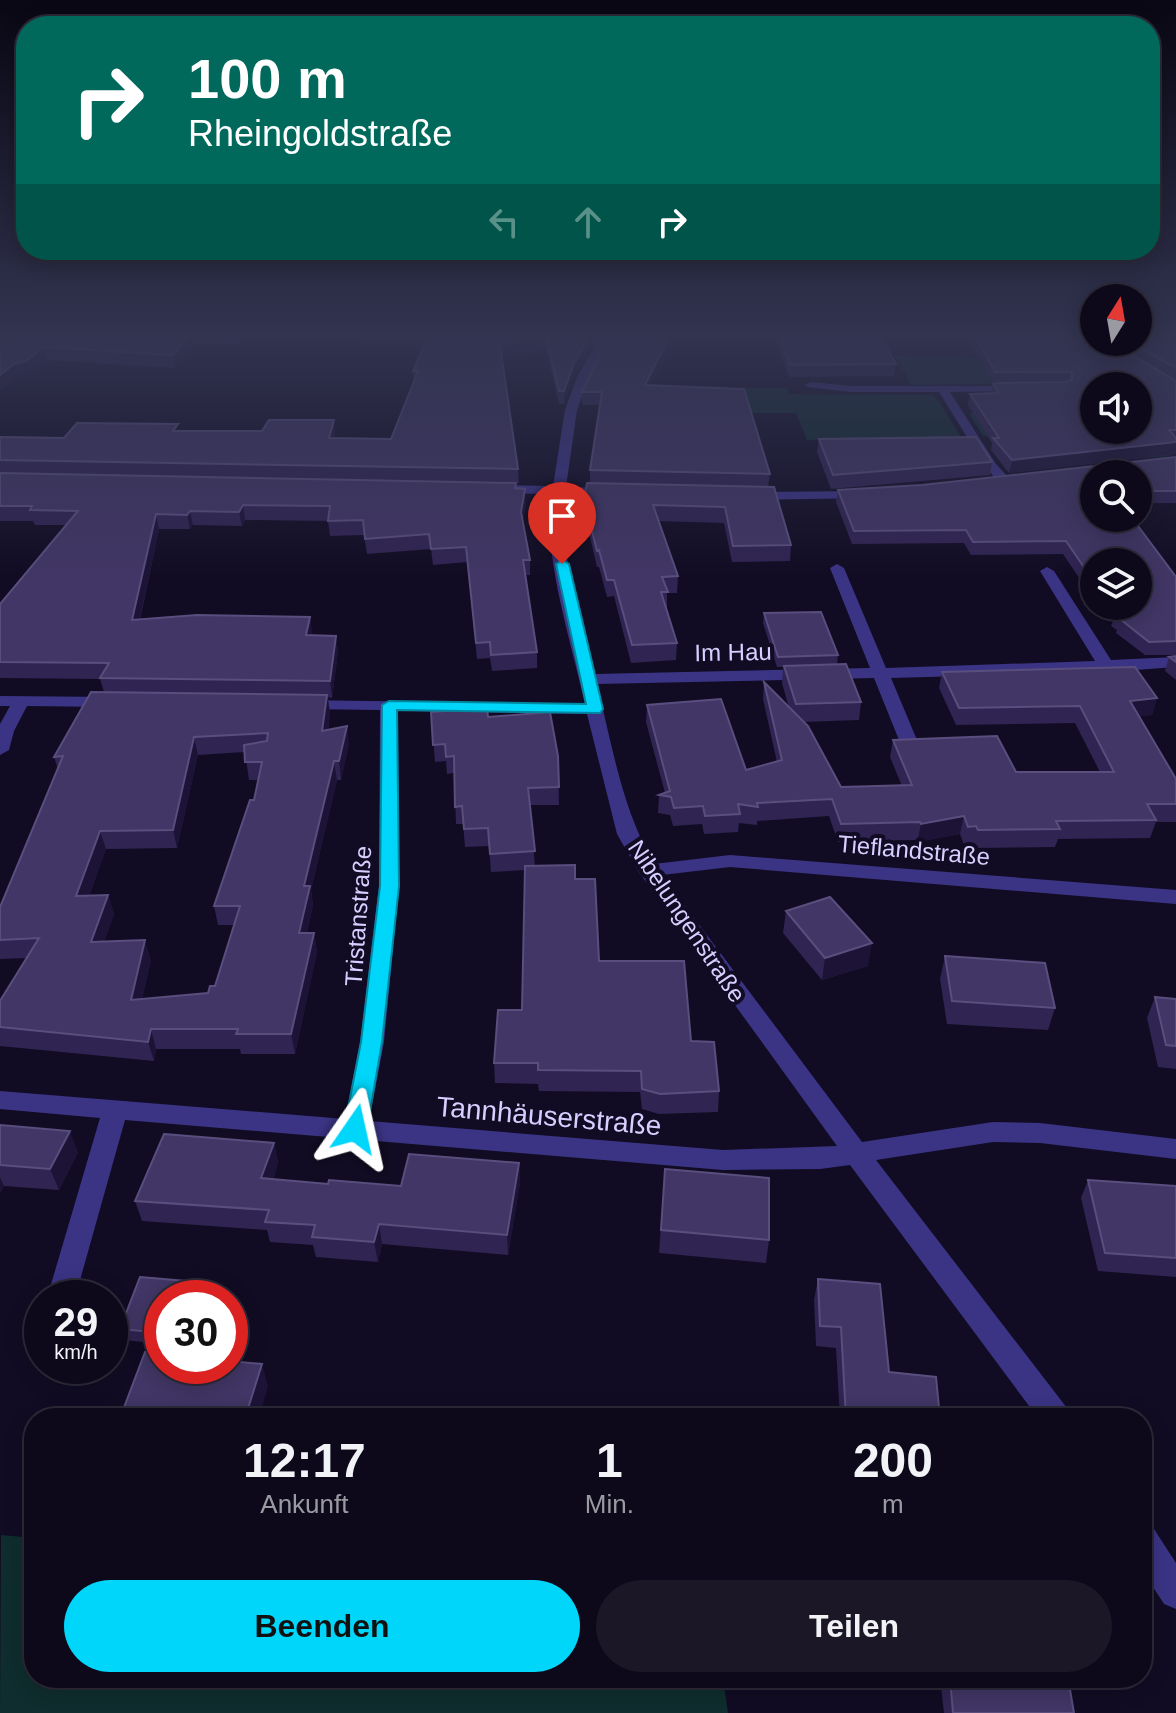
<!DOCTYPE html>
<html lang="de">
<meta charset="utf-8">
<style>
:root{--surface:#0d091a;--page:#1b1727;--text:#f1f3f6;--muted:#9a9aa2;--line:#2d2a39;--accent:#00d5fa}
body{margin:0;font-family:Helvetica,sans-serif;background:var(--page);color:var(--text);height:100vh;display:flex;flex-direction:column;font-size:30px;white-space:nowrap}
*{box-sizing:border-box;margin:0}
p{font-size:26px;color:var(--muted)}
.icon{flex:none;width:44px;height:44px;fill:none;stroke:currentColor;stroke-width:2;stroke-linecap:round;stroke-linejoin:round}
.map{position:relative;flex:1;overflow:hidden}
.details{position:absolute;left:24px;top:1408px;width:1128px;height:280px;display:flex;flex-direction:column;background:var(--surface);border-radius:32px;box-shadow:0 4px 20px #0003,0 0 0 2px var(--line)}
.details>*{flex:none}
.guide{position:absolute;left:16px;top:16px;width:1144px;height:244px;border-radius:32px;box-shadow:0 4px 20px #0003,0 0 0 2px var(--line);background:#00695c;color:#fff;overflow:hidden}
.needle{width:52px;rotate:11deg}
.fabs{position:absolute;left:1080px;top:284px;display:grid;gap:16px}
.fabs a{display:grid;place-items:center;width:72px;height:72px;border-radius:50%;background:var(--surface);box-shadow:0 4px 20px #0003,0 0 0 2px var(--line);font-size:40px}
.speed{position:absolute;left:24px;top:1280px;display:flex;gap:16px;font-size:40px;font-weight:700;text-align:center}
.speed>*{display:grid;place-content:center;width:104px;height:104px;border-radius:50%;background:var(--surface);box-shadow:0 4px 20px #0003,0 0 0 2px var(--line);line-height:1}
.speed small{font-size:20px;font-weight:400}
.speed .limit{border:12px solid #d22;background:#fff;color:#111}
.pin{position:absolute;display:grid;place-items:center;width:68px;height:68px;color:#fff;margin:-82px -34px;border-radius:50% 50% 50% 0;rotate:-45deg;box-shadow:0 0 8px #0007}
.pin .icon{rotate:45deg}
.me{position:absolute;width:88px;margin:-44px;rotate:11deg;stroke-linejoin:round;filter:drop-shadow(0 0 6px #0008)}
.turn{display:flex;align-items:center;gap:28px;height:168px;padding:0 40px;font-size:36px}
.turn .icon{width:104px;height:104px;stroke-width:2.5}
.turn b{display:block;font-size:56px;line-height:68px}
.lanes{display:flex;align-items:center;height:76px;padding:0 40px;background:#0003;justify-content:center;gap:40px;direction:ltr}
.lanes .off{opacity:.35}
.eta{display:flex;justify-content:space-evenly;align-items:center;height:136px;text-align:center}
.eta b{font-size:48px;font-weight:600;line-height:56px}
.button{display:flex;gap:16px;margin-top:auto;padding:16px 40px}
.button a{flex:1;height:92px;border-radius:48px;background:var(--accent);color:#111;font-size:32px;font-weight:600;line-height:92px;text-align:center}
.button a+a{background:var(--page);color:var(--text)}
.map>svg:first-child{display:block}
</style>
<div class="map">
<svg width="1176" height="1713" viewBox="0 0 1176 1713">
<rect width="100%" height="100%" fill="#110c23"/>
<path fill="#0f2d2e" d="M895,356L1028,359L1094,386V430H1138V423L1170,456L1106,461L1085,435L983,436L969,413H1067L1062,384L911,385Z
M708,388H787L790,394L932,395L938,400L969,450L873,439L807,440L796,413H708Z
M1,1535L34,1538V1678H723L728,1713H0Z"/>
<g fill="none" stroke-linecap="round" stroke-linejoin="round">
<path fill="#3b3485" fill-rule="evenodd" d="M600,337H610L589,377L577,410L566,487L610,488L617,492L610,496L565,495C557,549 582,620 595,674L870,668L830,568L837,564L844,568L886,668L1095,661L1040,571L1047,567L1054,571L1111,660L1176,657V667L1107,672L891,678L917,740L908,745L899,740L874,678L597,684C612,745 622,809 654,864L730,855L1176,890V904L730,867L662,875L862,1142L993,1122L1040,1123L1176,1139V1159L1040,1143L993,1142L876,1160L1067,1408L1071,1418H1038L850,1165L820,1169L723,1170L125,1120L75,1298H47L100,1118L0,1109V1091L345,1119L360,1042L379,886L380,710L303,709L294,704L297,700L585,704C572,645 542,553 551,494L498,493L491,489L498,485L553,486L565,410L577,377ZM398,711L587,714L617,834L638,871L837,1146L723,1150L369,1121L384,1042L399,886Z
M811,382L851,386H1023L1025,388L1019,391L950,392L996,464L1010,479L998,482L985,466L939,392H851L807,387L805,385Z
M862,491L867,492V498L750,500L743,496L750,492Z
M0,696L111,697L120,702L111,707L27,706L14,731L9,750L0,755V724L10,706H0Z
M1142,1525L1154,1529L1176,1563V1609L1164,1604L1142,1570Z"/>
</g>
<path fill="#302452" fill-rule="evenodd" d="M4,337H243L239,344L195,343L175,368L47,360L29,374L17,377L0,390V342L5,340Z
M326,337H596L574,376L564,404H559L546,349L502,358L518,469L519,483H516V488L526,503L523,521L530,560V575H525L537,652V668L492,671L490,658L477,659L467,562L433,565L431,549L367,554L364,535L330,536L328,521L245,520L242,526L193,525L190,529H159L140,620L310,617L312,635L336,636L338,652L332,698L328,697L330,713L328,730L349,744L341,780H337L311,890L313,905L307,933H314L317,952L295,1054H241L240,1049H156L154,1061L0,1046V1001L27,958L0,959V907L58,769L54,757L104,692L100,679L0,678V604L66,525H35L33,521H0V437L64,438L179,431L335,434L334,438L391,439L414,382L413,371L427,341L327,339ZM245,752L249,780H258L254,800L214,906L218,925H234L215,986L208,993L142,999L151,960L104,942L114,914L108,895L89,896L106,849L177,848L198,755Z
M608,337H675L651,385L770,474L768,486L791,545L790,561L732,562L724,523L659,521L678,576L677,593H667V609L677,643L676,660L631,663L614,596L607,597L599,567H597L585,515L584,500L590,483V470L600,405H582V392Z
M774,337H880L896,364L894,376L789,377Z
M968,337H1089L1130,354L1111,344L1106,342H1138L1176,337V454L1009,473L991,450L992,443L968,405L970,394L991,393L993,384L1001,383H993Z
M819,439L992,462L990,475L831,489L817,452Z
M1176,457V503H1150L1148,509H1138V474H1094L1176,577V655H1145L1116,633L1117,630L1111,626L1113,621L1102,612L1098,606H1138L1094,562V600L1063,554L971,555L964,543L852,544L836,502L838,490L922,485Z
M764,613L838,655L837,664L861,702L859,720L803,722L841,787L902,786L890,757L893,740L1016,772H1100L1075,723L956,725L939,688L942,672L1157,698L1152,715L1139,716L1176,779V822H1156L1150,838L1058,839L1055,847L974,848L972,844L964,845L960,834L917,842L916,840L838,842L829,816L757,821V825L739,823L738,832L704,834L702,824L673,826L670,815L658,813L659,795L665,793L646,722L647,705L746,770L777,762L763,699L764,682L789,708L782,683L783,667H777L763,623Z
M1176,656V680L1165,671L1169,657Z
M431,712L488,717L558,756L559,805H530L535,866L575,865V879L599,961L691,1041L719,1091L718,1112L659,1114L642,1109L640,1092L539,1091L538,1084L495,1083L494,1063L522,1010L525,870L491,872L489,846L465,847L463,824H456L454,773L447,774L446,761L435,762Z
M786,911L868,966L822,980L783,933Z
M945,956L1055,1008L1048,1030L947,1024L940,979Z
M1155,997L1176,999V1069L1158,1067L1147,1018Z
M0,1125L78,1152L59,1190L4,1186L0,1193Z
M274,1143L278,1163L273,1179L328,1184L401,1186L519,1163L520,1183L508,1255L382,1244L378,1262L316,1257L313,1245L270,1242L267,1230L142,1221L135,1201Z
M665,1169L769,1240L766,1263L659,1253Z
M1088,1180L1176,1186V1277L1098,1271L1081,1198Z
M140,1277L209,1283L212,1295L211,1298H162V1344L124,1340L120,1329Z
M818,1279L889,1372L940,1418H840L836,1348L816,1346L814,1300Z
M940,1678H1068L1074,1713H944Z"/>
<path fill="#1c1337" d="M188,337H194L195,343L175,368L173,355Z
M542,337H546V349L500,358V345Z
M589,337H596L574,376L564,404V391L574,363Z
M669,337H675L644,398L645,385Z
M44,347L47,360L29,374L17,377L0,390V375L14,364Z
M334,420L335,434L330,452L329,438Z
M1176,442V454L1009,473L1012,460Z
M525,489L526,503L522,527L521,512Z
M243,505L245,520L242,526L239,512Z
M190,511L193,525L190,529L187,515Z
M156,514L159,529L136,636L132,620Z
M310,617L312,633L308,652L306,635Z
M336,636L338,652L332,698L330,681Z
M327,695L330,713L325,749L322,731Z
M1157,698L1152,715L1125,718L1130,701Z
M347,726L349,744L341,780L339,761Z
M194,737L198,755L177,848L173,830Z
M334,761L337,780L311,890L313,905L303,952L299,933L304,886Z
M964,816L960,834L917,842L921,824Z
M100,831L106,849L83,915L76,896Z
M108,895L114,914L97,962L91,942Z
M314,933L317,952L295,1054L291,1034Z
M145,940L151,960L137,1020L131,1000Z
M872,943L868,966L822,980L825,958Z
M151,1029L156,1049L154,1061L148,1042Z
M70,1131L78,1152L59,1190L50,1169Z
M274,1143L278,1163L266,1198L261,1178Z
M519,1163L520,1183L508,1255L507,1235Z
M0,1177L4,1186L0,1193Z
M379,1224L382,1244L378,1262L374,1242Z
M209,1283L212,1295L211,1298H203Z
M262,1364L268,1386L259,1418H245Z"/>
<path fill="#413665" stroke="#594e7d" stroke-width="2" fill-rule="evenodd" d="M8,337H188L173,355L44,347L26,361L14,364L0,375V342Z
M428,337H542L500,345L518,469L0,460V437L64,438L77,423L178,424L173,431H262L269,420H334L329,438L391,439L418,371H413Z
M546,337H589L574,363L564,391H559Z
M608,337H669L645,385L744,389L770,474L590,470L602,392H582Z
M779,337H880L896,364L790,365Z
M976,337H1089L1094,340V342H1100L1132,355L1176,381V430H1169L1176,438V442L1012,460L993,438H999L970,394L999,393L993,384L1001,383L1066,382L1072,380V372H995ZM1094,386H1138V430H1094Z
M1138,337H1176V368L1130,342H1138Z
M976,437L992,462L833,475L819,439Z
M1176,457V491H1147L1152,496L1138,498V474H1094V518H1132L1176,577V641L1149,642L1120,619H1123L1115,612L1121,611L1115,606H1138V562H1094V582L1066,541L973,542L966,530L854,531L838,490L922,485Z
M0,473L516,483L515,488L525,489L521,512L530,560H523L537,652L491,655L490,642L476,643L466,547L431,549L429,534L365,539L363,520L328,521L330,506L243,505L239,512L190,511L187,515L156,514L132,620L197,615L310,617L306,635L336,636L330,681L100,678L109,663L0,662V604L78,511L30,510L32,506H0Z
M587,483L774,487L791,545L733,546L725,507L653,505L678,576L662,577L668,592H661L677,643L632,645L614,580H607L599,550L597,551L584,500Z
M821,612L838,655L778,657L764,613Z
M1176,656V662L1169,657Z
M846,664L861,702L796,704L784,666Z
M1135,667L1157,698L1130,701L1176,779V804H1147L1156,820L1056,821L1060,829L978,830L976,826L968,827L964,816L921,824L920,822L841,824L832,799L757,803L758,807L738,804L740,814L705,816L703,806L674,808L671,797L659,795L670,791L647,705L721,699L746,770L782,760L764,682L808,726L841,787L912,785L893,740L997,736L1016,772H1114L1080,706L959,708L942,672Z
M91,692L327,695L322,731L347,726L339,761H334L304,886H310L299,933H314L291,1034H236L238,1029H151L148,1042L0,1027V1001L39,938L0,940V907L63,756L54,757ZM268,733L267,741L244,745L245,762H262L254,800H250L214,906H240L215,986H210L208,993L131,1000L145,940L91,942L108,895L76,896L100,831L173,830L194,737Z
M487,708L488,717L550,712L558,756L559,787L528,788L535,851L490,854L488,828L464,829L462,806L455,807L454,756L446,757L445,744L433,745L431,712Z
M575,865V879H595L599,961H684L691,1041L714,1042L719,1091L660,1094L642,1089L641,1071L538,1070V1063H494L498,1010H522L525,866Z
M830,897L872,943L825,958L786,911Z
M945,956L1045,963L1055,1008L952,1001Z
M1155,997L1176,999V1046L1166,1045Z
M0,1125L70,1131L50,1169L0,1165Z
M164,1134L274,1143L261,1178L328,1184L329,1180L401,1186L409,1154L519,1163L507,1235L379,1224L374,1242L312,1237L315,1225L265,1222L269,1210L135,1201Z
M665,1169L769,1178V1240L661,1230Z
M1088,1180L1176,1186V1258L1105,1253Z
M140,1277L209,1283L203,1298H162V1333L120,1329Z
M818,1279L880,1284L889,1372L936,1377L940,1418H846L841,1327L820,1326Z
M145,1352L162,1354V1366H230V1361L262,1364L245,1418H120Z
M950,1678H1068L1074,1713H953Z"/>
<linearGradient id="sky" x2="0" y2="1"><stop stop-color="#090713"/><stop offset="0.58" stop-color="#323450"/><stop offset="1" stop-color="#323450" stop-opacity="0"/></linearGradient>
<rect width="1176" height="577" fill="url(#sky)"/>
<path fill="#00d5fa" stroke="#008aa2" stroke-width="2" d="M562,560L569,564L603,709L600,713L397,710L399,886L382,1042L367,1129L363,1136L355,1138L347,1136L344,1129L361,1042L380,886L382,705L389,701L586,704L556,564Z"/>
<g text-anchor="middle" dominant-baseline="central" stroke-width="8" stroke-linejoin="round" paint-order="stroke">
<g font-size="24" fill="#d6cfff" stroke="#110c23">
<text transform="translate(733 652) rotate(-1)">Im Hau</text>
<text transform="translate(914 850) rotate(5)">Tieflandstraße</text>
<text transform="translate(358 916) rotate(-86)">Tristanstraße</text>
<text transform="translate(687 921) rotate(56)">Nibelungenstraße</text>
</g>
<g font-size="28" fill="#d6cfff" stroke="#110c23">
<text transform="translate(549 1116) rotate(5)">Tannhäuserstraße</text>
</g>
</g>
</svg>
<div class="fabs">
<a><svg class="needle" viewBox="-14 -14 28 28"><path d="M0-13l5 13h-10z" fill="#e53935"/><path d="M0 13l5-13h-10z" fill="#9a9aa2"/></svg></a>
<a><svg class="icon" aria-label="sound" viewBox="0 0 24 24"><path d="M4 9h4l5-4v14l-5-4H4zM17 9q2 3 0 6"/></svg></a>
<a><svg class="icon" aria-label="search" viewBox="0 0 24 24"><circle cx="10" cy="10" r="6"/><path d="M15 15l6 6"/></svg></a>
<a><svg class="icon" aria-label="layers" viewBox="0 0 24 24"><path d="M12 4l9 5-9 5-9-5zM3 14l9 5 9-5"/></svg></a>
</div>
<div class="speed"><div>29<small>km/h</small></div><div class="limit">30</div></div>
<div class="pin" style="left:562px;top:564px;background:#d93025"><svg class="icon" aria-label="arrive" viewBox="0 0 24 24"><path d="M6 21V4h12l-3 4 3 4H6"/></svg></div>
<svg class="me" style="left:355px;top:1129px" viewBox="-20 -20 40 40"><path d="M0-17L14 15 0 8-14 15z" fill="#00d5fa" stroke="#fff" stroke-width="4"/></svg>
<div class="guide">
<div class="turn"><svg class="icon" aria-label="right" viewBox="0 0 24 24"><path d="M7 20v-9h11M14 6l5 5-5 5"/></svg><div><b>100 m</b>Rheingoldstraße</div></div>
<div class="lanes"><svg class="icon off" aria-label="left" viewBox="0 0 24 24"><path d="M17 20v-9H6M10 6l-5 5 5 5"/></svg><svg class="icon off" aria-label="ahead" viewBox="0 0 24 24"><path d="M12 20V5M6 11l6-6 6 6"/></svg><svg class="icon" aria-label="right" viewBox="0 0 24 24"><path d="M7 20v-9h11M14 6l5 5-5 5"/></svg></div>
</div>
<section class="details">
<div class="eta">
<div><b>12:17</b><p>Ankunft</p></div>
<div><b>1</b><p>Min.</p></div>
<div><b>200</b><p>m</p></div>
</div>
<div class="button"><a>Beenden</a><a>Teilen</a></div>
</section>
</div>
